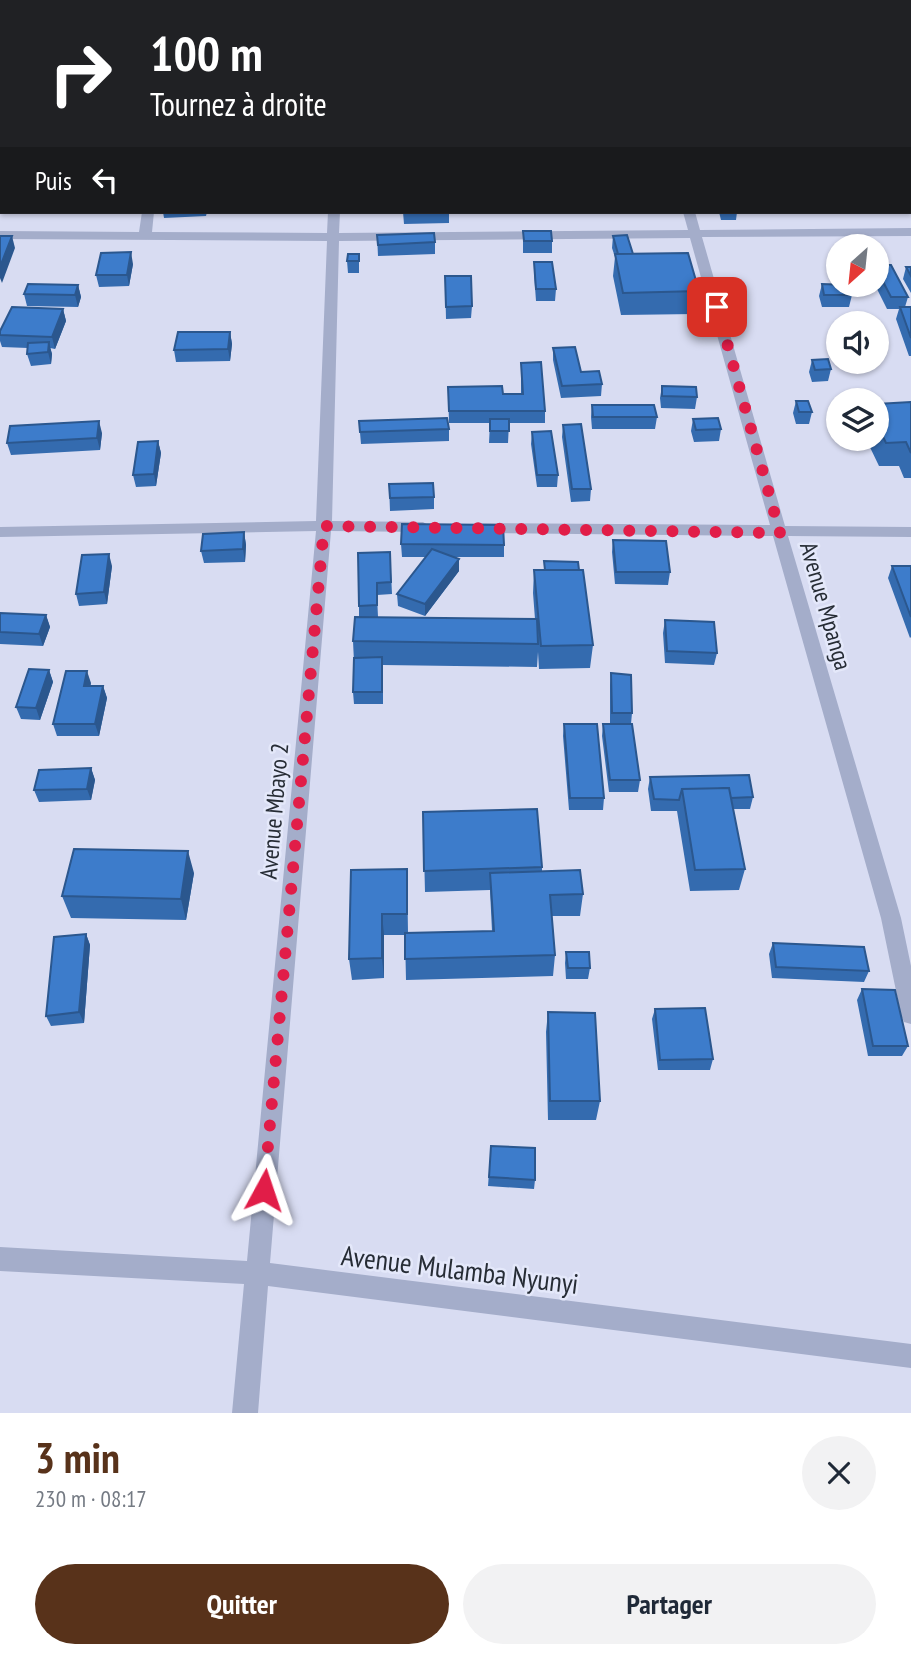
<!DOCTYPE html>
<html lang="fr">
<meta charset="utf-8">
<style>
:root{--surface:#fff;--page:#f2f2f3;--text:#1f2937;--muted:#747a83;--accent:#58321a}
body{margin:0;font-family:"PT Sans Narrow",sans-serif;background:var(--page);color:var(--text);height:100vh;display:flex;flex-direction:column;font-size:26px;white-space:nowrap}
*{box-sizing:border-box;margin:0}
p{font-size:23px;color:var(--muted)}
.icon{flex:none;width:38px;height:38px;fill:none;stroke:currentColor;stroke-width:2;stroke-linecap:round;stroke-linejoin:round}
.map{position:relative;height:1413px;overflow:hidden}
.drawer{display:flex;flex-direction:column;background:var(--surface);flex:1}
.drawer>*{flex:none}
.guide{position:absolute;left:0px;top:0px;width:912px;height:214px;box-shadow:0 2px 5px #0004;background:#202124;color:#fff;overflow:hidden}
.needle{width:46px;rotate:207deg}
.tools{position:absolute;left:826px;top:234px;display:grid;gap:14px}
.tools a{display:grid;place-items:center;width:63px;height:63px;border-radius:50%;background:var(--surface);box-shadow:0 2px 5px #0004;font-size:35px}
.pin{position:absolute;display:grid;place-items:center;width:60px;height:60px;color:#fff;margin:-30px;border-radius:14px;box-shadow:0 4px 10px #0006}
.me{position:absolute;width:77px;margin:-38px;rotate:5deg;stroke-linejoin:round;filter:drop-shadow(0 0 5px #0008)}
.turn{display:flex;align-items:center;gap:24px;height:147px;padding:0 35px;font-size:32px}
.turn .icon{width:91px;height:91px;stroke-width:2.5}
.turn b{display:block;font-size:49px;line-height:60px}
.then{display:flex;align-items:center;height:66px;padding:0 35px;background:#0003;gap:14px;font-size:26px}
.round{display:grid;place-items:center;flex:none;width:74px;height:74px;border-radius:37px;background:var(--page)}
.head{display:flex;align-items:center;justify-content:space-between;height:119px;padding:0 35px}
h1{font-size:42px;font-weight:800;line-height:52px;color:var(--accent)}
.action{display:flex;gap:14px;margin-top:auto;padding:14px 35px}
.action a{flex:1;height:80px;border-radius:42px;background:var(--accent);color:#fff;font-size:28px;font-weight:800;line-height:80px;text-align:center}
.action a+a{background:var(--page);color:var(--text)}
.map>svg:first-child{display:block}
</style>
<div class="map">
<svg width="911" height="1413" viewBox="0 0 911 1413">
<rect width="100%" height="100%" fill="#d8dcf2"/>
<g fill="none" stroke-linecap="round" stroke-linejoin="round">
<path fill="#a4adca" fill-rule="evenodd" d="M169,0H179V2H169Z
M370,0H380V2H370Z
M618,0H628L629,2H619Z
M866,0H876L878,2H867Z
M910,47H911V54H910Z
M0,74H2V80H0Z
M142,212H154L152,232L327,233L328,212H340L339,233L688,230L683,212H695L700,230L911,228V236L702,237L785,526L911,527V537L788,536L901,918L911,966V1024L904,1022L901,1015L881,918L773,536L479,533L471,528L479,523L770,525L690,238L339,241L332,521L423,522L431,527L423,532L331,531L270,1263L911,1344V1368L268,1286L258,1413H232L244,1284L0,1271V1247L247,1261L316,531L0,537V527L316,521L327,241L0,239V231L139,232Z"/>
</g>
<path fill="#346baf" d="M144,0H164V2H145Z
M309,0H353V2H309Z
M471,0H489V2H471Z
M910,81H911V116H910Z
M163,212H207L206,216L164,218Z
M403,212H449V223L404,224Z
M719,212H737L736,220H721Z
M523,231L552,241V253H523Z
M377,235L435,242V254L378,256Z
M613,236L633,254L699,291L695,314L621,315L613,276L615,257L612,248Z
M359,254V273H348L347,261Z
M534,262L556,289L555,301H536L534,273Z
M133,264L129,286L99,287L96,275Z
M877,265L908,297L905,307H911V356H909L896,319L899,309H887L875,285H877Z
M906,267H911V293L903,279Z
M445,276L472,306L471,318L446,319Z
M822,284L852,295L849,307H822L819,296Z
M78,285L81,297L78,307L27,306L24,294Z
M63,309L66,321L55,349L50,348L52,354L51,364L31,366L27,354L28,348L2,347L0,341V331Z
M230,332L232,344L230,361L176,362L174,350Z
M553,348L581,372L602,384L601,396L561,398L553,360Z
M812,360L831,369L828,381L812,382L809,372Z
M521,363L545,411V423H509L508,443H489L490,423H449L448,387L503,394H521Z
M662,386L697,397L695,409L661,408L660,398Z
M796,401L812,412L809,424H796L793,413Z
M911,402V478H904L899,466H879L866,439H877V404Z
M592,405L657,417L655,429H592L591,417Z
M693,419L721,429L719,441L694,442L691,431Z
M359,421L449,429V441L361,444Z
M563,425L591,489L590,501L571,502L562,437Z
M532,432L558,475L557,487H537L531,444Z
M102,433L100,450L11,455L7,443Z
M158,441L161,453L156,486L136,487L133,475Z
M389,484L434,497V509L390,511Z
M244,532L246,545L245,562L204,563L201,551Z
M613,540L670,572L668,585L615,584L612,552Z
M401,544L504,545V557H454L459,559V571L425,616L398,606L397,594L426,557H402Z
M390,552L392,594L377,595L378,617L535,619L533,593L534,570H544V561L579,570L593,645L590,668L539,669L538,652L537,667L383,665V704H354L353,692L354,662L353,641L359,617V606Z
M112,566L107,604L79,606L76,594Z
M892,566H911V637L910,638L888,578Z
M0,613L46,615L50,627L43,646L0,644Z
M665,620L717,653L714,665L665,663L663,633Z
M49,670L53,682L40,720L21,719L16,707Z
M611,673L632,713L631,724L640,780L638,792H609L602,736L603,724H610V685Z
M91,683L90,686H103L107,698L99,736H57L53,724Z
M564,724L604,798L603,810H569L563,736Z
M91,768L95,780L91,800L39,802L34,790Z
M650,777L753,797L750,809H733L745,869L739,890L690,891L677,811H651L648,789Z
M423,812L542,867V871L583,894L580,916H552L555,955L553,976L406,980L405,935H384V978L352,980L349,959L407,869L408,933L492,931L490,890L425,892Z
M194,873L186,920L71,918L62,896Z
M86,934L90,945L84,1023L51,1026L46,1016Z
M773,943L869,971L864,982L772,978L769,954Z
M566,952L590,968L588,979H566L565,963Z
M862,989L908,1046L902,1056H868L857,1000Z
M655,1009L713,1059L710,1070H658L652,1019Z
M548,1012L600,1101L596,1120H548L546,1032Z
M491,1146L535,1180L534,1189L488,1186Z"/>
<path fill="#2b578e" d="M2,90V123L0,116V94Z
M2,174V192L0,196V178Z
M12,236L15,248L2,283L0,278V267Z
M131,252L133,264L129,286L127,275Z
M78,285L81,297L78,307L75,295Z
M63,309L66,321L55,349L52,337Z
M230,332L232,344L230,361L228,349Z
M49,342L52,354L51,364L48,352Z
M99,421L102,433L100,450L97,438Z
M158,441L161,453L156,486L154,474Z
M244,532L246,545L245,562L243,549Z
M109,554L112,566L107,604L104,592Z
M459,559V571L425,616V604Z
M46,615L50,627L43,646L39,634Z
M49,670L53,682L40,720L36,708Z
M87,671L91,683L88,698L84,686Z
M103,686L107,698L99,736L95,724Z
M91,768L95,780L91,800L87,789Z
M188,851L194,873L186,920L181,899Z
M382,914L384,935V978L382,958Z
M86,934L90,945L84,1023L79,1012Z"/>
<path fill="#3d7ccb" stroke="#2b578e" stroke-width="2" d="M130,0L129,2H84V1Z
M182,0H211V2H182Z
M226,0H269V2H225Z
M497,0H514V2H498Z
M404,212H448L404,213Z
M523,231H551L552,241H524Z
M434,233L435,242L378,245L377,235Z
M627,235L633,254H618L613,236Z
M0,236H12L0,267Z
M131,252L127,275H96L101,253Z
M688,253L699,291L623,293L615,254Z
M348,254H359V261H347Z
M534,262H552L556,289H536Z
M877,265H891L908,297H891L877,270Z
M906,267H911V276Z
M445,276H471L472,306L446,307Z
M28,284L78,285L75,295L24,294Z
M822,284L848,285L852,295H824Z
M12,307L63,309L52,337L0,335V331Z
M900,307H911V338Z
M178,332H230L228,349L174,350Z
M49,342L48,352L27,354L28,343Z
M575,347L581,372L599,371L602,384L562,386L553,348Z
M828,359L831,369L815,370L812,360Z
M541,362L545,411H449L448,387L502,386L503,394H523L521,363Z
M662,386L696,387L697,397L662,396Z
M796,401H808L812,412H799Z
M911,402V453L906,442L886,443L877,424V404Z
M592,405H654L657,417H593Z
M447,418L449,429L360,432L359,421Z
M718,418L721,429L696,430L693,419Z
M490,419H509V431H490Z
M99,421L97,438L7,443L10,426Z
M581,424L591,489H572L563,425Z
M551,431L558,475H537L532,432Z
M158,441L154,474L133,475L138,442Z
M433,483L434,497L390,498L389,484Z
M402,524L503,525L504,545L401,544Z
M244,532L243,549L201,551L203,534Z
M613,540L666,541L670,572H616Z
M432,549L459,559L425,604L397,594Z
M390,552L391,582L377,583V605L359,606L358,553Z
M109,554L104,592L76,594L82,555Z
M544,561L578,562L579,570H545Z
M892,566H911V617Z
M534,570H583L593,645L541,646Z
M0,613L46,615L39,634L0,632Z
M355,617L537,619L538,644L353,641Z
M665,620L714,622L717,653L667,651Z
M382,657V692H353L354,658Z
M29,669L49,670L36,708L16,707Z
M66,671H87L84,686H103L95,724H53Z
M611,673L631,675L632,713H612Z
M564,724H597L604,798H570Z
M603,724H632L640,780H610Z
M91,768L87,789L34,790L39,770Z
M749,775L753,797L731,798L729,788L682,789L679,800L654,799L650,777Z
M729,788L745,869L695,870L682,789Z
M537,809L542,867L424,871L423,812Z
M74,849L188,851L181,899L62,896Z
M407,869V914H382V958L349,959L351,870Z
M580,870L583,894L550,895L555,955L405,959V933L494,931L490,873Z
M86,934L79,1012L46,1016L54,937Z
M773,943L864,947L869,971L776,967Z
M566,952H589L590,968H568Z
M862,989L895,990L908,1046H873Z
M705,1008L713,1059L660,1060L655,1009Z
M548,1012L595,1013L600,1101H550Z
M491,1146L535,1148V1180L489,1177Z"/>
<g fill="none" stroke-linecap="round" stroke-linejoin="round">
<path stroke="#e11d48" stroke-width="12" stroke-dasharray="0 21.6" d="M264,1190L324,526L780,533L717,307"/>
</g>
<g text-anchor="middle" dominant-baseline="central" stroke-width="5" stroke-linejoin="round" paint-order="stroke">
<g font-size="24" fill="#262c35" stroke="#e4e8fa">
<text transform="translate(826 606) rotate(74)">Avenue Mpanga</text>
<text transform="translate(274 811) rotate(-85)">Avenue Mbayo 2</text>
</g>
<g font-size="28" fill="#262c35" stroke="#e4e8fa">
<text transform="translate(460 1269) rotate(7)">Avenue Mulamba Nyunyi</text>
</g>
</g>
</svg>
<div class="tools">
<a><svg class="needle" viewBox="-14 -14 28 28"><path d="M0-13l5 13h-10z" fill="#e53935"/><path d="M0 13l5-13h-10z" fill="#747a83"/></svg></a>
<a><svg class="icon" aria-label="sound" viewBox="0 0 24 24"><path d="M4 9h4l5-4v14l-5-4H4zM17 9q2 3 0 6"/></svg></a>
<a><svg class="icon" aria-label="layers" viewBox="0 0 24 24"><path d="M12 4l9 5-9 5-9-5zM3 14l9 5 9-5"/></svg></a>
</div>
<div class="pin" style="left:717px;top:307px;background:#d93025"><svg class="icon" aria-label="arrive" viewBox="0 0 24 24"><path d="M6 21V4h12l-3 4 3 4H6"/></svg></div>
<svg class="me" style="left:264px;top:1190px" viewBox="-20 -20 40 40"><path d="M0-17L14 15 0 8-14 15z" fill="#e11d48" stroke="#fff" stroke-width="4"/></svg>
<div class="guide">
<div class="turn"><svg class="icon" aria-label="right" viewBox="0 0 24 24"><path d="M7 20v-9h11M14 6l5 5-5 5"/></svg><div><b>100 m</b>Tournez à droite</div></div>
<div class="then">Puis<svg class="icon" aria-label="left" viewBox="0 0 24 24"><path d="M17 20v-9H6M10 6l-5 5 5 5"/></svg></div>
</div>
</div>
<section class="drawer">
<div class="head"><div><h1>3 min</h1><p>230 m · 08:17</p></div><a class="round"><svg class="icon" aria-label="close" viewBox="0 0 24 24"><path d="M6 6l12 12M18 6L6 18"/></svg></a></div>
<div class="action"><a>Quitter</a><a>Partager</a></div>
</section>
